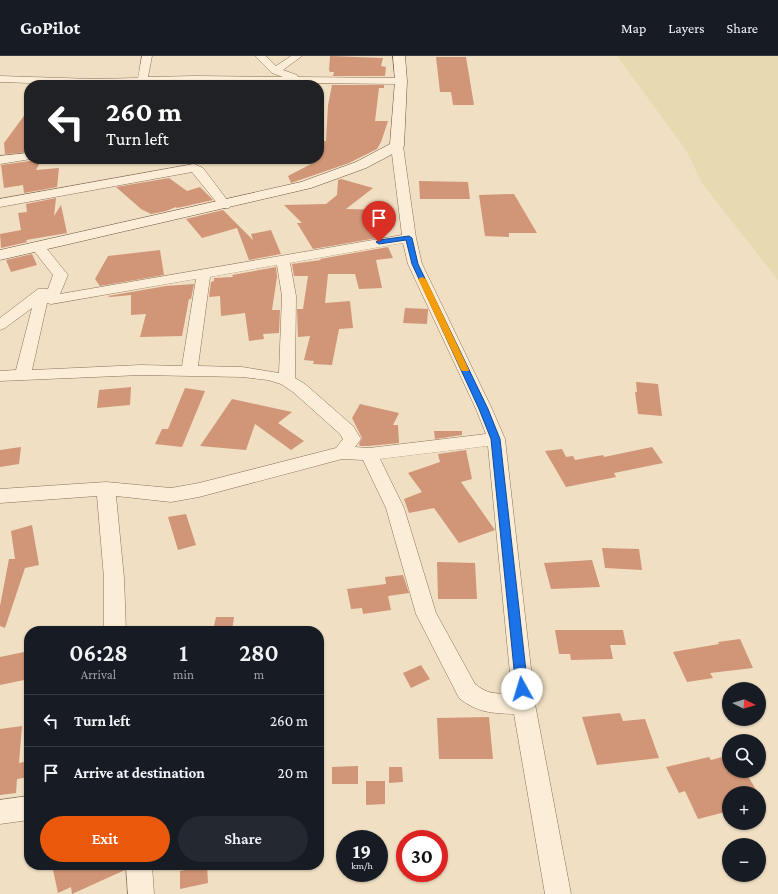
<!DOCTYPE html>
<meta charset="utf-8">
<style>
:root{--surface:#171b24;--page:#242831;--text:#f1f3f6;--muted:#9ea1a6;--line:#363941;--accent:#ea580c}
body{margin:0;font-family:"Crimson Pro",serif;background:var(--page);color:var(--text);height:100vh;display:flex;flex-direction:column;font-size:15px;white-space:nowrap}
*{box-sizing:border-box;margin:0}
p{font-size:13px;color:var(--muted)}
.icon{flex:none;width:22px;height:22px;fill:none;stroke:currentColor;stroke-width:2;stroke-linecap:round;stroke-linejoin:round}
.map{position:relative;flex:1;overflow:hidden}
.sheet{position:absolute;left:24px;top:570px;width:300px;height:244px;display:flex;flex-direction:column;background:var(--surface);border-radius:16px;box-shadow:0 1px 3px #0004}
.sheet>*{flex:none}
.guide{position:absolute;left:24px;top:24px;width:300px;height:84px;border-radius:16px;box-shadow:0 1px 3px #0004;background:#202124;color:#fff;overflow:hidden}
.needle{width:26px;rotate:95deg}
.controls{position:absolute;left:722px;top:626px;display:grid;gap:8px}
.controls a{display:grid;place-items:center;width:44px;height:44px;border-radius:50%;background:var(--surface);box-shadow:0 1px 3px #0004;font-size:20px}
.speed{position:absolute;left:336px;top:774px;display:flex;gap:8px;font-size:20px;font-weight:700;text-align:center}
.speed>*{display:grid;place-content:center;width:52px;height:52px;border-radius:50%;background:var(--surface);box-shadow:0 1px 3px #0004;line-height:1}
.speed small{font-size:10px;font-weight:400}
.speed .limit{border:6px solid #d22;background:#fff;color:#111}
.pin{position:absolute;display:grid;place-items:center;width:34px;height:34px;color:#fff;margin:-41px -17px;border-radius:50% 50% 50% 0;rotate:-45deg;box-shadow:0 0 4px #0007}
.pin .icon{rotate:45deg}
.me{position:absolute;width:44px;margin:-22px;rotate:354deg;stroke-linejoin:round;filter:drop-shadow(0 0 3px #0008)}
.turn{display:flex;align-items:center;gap:14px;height:84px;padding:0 16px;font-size:18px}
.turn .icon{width:52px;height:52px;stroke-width:2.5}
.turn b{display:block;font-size:28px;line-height:34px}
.eta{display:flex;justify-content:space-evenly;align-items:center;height:68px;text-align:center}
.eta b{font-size:24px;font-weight:600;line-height:28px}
.action{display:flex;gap:8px;margin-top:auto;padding:8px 16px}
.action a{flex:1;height:46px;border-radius:24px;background:var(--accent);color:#fff;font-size:16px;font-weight:600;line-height:46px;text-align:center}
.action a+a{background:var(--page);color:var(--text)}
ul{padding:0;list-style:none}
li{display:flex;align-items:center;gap:12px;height:52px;padding:0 16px;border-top:1px solid var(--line)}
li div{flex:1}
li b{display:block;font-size:15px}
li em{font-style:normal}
header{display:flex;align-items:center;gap:24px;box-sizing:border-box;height:56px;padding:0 20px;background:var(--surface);border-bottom:1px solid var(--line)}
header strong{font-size:19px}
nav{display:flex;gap:22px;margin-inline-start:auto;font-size:14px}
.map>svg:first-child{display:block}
</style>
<header>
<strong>GoPilot</strong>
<nav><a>Map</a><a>Layers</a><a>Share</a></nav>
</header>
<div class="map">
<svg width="778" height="838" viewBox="0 0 778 838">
<rect width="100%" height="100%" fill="#f0dfc3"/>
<path fill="#e7d9b0" d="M617,0H778V224L702,127L686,94Z"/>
<path fill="#d19577" d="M330,0L383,2L381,10L386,11L385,20H333L334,16H330L329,14Z
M436,1H466L474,49H453L451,36H440Z
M332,29H384V32H379L375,65H388L381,86L377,93L349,107L291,127L288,120L319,104V85H326L328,49Z
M29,53V96L5,98L4,87Z
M30,105H41L36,114L59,112L57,131L24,137L23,129L4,132L1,109Z
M169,122L187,135L200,131L213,144L177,152L176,151L166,155L151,158L141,153L116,131Z
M341,123L373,132L346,153L389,154L388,168H377L383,181L313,193L297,167H302L284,149L326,148L337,139L338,124Z
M419,125L468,126L470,143H420Z
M514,138L537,177H509V181L485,180L479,139Z
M56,142L54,160L61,149L67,177L26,184L27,186L1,192L0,178L21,174L18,157L27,156L26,148Z
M223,154L253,184L251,178L271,174L281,198L249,204L237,172L202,182L186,163Z
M388,191L393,202L376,204L382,232L359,233L355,218H328L325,247L350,245L353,272L339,273L332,309L313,308L314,305L304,304L310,280L298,281L297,253H303L308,220H294L292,208L321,204L320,203Z
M160,194L164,219L100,230L95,223L108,200Z
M32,198L37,209L11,216L6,204Z
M276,211L277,221L272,254H280L279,277L263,278L264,283L249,285L245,257L221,260L220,240L209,241L211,226L214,225V222L233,221L232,219Z
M194,228L191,243H189L182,280L140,281L146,258L131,259V239L110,241L108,240L166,230Z
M405,252L428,253L427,268L403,267Z
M636,326L658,328L662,360L638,358L635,336H637Z
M131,331L130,349L97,352L99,334Z
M185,332L205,335L182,391L155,388L162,373H168Z
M232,343L292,356L278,367L304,385L291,394L255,368L246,394L200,390Z
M360,348L399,357L393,369H398L399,387L369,390H360L359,388L362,382L352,362Z
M434,375H462V379L435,383Z
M21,391L19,408L0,411V394Z
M652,391L663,407L614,417L616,421L566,431L545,395L562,393L566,401L573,400L575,404L603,399L604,401Z
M466,394L472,423L461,426L495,474L459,487L434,452L409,457L404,443L422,436L408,417L440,406L438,398Z
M186,458L196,489L178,494L168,461Z
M32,469L39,509L25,512L5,572L0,570V550L9,503H15L11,475Z
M602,492L639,493L642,514L605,512Z
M592,504L600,531L551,533L544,507Z
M437,506L475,507L477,543H438Z
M403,519L409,537L388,540L391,554L363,558L362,552L351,553L347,533L386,528L385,521Z
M216,561H234L232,575H213Z
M555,574H623L626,589H610L613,603L571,604L570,598H559Z
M740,583L753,612L710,617L713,622L687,626L673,596L719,588L718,586Z
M29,595V623L0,629V601Z
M421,609L430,623L411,632L403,617Z
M620,657L623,665L645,663L659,702L597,709L582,661Z
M489,661L493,703H439L437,662Z
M22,670L19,707L29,705V721L17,723L16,737L0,739V673Z
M729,699V715H745L758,737H729V755L698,763L685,735L679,737L666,711L709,701L711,704Z
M358,710V728H332V711Z
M389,711H402L403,726L389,727Z
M366,725H385V748L366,749Z
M63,809H125V814L72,838L71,831L58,837L53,814Z
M207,810L208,827L180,833V815Z"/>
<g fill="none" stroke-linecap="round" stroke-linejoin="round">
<defs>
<path id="street" d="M142,0H152L148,21L196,20L283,21L272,17L255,0H266L276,10L291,0H302L283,14L297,19L298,21L401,22L406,25L401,28L196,26L92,29L0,26V20L94,23L138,22Z
M397,87L401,88L403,90L416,182L422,208L492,353L505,383L535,648L571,838H545L514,658C491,657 478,657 459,642L416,558L386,452L363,404L342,403L199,441L171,446L116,440L124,522L126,575H104V522L97,440L0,447V433L106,426L171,432L199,427L336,392L343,383L340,378L293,336L281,328L268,324L242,321L141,319L0,325V315L16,314L32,252L5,272L0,274V262L38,233H48L53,219L31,191L33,188H43L68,219L60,238L402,179L391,90L393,88ZM403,187L408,208L476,353L486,378L369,392L355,391L361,383L353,370L305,328L295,322L296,240L290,207ZM277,209L282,240L279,317L242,311L198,310L210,221ZM196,223L182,310L141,309L32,314L47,247L51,248ZM488,390L512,638C494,637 489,639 475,628L436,557L404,452L380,403Z
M29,97V103H31L0,108V100Z
M194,108L203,112L231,149L229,152H221L192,116L0,151V143Z
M29,740V764L0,768V744Z
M126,809H152L154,838H128Z"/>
<path id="secondary" d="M393,0H405L407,25L404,90L402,93L366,112L311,132L0,204V194L301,126L356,106L390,88L395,25Z"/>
</defs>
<use href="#street" stroke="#8c7059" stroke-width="1"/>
<use href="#secondary" stroke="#6e513c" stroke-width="1"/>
<use href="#street" fill="#fbedd7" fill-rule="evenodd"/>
<use href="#secondary" fill="#fbedd7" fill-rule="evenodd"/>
</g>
<path fill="#1a73e8" stroke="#114b97" d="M409,180L412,182L418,208L488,353L500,383L528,633L526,636L522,638L518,636L516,633L491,383L479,353L412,208L406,184L379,188L376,186L379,184Z"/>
<path fill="#f59e0b" d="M422,221L426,223L469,314L468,315H462L461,314L418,223Z"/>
</svg>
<div class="controls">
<a><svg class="needle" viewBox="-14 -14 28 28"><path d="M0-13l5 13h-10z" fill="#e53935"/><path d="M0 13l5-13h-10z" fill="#9ea1a6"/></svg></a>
<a><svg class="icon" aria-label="search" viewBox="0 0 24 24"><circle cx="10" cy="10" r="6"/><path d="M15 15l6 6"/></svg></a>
<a>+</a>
<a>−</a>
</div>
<div class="speed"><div>19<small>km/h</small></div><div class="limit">30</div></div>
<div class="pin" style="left:379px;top:186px;background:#d93025"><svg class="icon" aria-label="arrive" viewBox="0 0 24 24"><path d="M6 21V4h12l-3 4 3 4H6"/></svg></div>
<svg class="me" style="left:522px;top:633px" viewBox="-20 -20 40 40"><circle r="19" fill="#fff"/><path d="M0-13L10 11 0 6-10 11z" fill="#1a73e8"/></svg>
<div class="guide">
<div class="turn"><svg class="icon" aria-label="left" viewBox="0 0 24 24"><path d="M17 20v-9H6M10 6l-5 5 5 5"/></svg><div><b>260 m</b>Turn left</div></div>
</div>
<section class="sheet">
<div class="eta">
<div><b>06:28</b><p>Arrival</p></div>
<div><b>1</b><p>min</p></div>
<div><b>280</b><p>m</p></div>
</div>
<ul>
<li><svg class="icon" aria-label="left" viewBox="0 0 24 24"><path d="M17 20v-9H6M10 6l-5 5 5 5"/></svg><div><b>Turn left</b></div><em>260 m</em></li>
<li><svg class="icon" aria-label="arrive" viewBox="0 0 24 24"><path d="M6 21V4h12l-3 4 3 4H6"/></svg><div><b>Arrive at destination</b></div><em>20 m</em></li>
</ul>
<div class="action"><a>Exit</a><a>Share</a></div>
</section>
</div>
